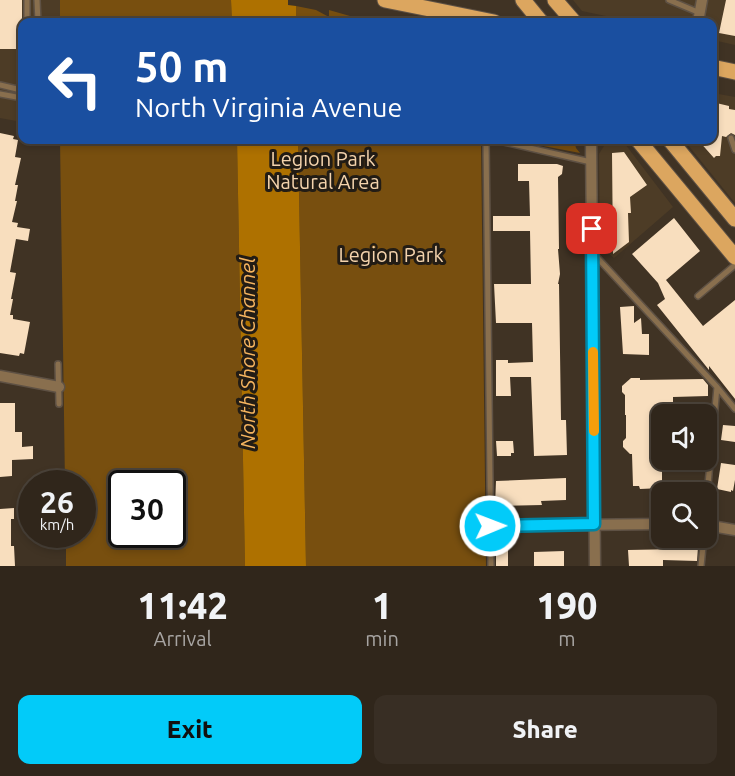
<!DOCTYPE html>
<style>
:root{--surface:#30261b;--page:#382e24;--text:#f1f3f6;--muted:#a8a5a3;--line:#4b433a;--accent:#02cbf9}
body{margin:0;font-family:Ubuntu,sans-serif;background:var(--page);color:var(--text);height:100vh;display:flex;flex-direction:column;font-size:22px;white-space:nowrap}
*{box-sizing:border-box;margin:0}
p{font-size:20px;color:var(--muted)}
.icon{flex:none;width:33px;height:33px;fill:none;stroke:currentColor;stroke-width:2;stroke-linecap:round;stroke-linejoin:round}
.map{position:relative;height:566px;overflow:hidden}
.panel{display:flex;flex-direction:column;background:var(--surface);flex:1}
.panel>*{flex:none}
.hud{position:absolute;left:18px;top:18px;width:699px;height:126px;border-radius:12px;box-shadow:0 3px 9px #0003,0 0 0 2px var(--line);background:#1a4fa0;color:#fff;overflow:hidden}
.buttons{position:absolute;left:651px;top:404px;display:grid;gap:12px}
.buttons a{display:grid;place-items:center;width:66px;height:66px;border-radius:12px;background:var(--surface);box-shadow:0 3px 9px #0003,0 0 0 2px var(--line);font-size:30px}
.speed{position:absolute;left:18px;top:470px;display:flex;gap:12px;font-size:30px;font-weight:700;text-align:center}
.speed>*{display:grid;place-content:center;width:78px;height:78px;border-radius:50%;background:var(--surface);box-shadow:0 3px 9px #0003,0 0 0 2px var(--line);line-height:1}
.speed small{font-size:15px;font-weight:400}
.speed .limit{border:3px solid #111;border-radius:9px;background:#fff;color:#111}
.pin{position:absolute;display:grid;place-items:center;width:51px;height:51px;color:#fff;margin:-26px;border-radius:12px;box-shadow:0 3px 9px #0006}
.me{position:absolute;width:66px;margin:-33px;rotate:89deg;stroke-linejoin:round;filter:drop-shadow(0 0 4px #0008)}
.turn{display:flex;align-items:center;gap:21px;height:126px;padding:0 18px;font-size:27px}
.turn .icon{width:78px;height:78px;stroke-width:2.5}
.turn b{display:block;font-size:42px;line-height:51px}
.eta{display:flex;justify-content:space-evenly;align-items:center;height:102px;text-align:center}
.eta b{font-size:36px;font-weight:800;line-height:42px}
.action{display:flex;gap:12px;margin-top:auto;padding:12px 18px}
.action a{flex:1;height:69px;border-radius:12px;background:var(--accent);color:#111;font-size:24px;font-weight:800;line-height:69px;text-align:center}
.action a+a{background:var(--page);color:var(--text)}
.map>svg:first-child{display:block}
</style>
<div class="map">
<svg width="735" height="566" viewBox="0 0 735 566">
<rect width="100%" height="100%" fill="#403324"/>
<path fill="#4d3c26" d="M0,0H60V22H22V122L0,118Z
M573,0H735V45L713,40L712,22H634L582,11Z
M713,93L735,97V203L684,140H712Z
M606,140H622L673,207L614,258L600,246L599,154L604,146Z"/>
<path fill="#784f0f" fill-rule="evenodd" d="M60,0H231L232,22H60Z
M296,6L316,10L329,17V10L371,22H296Z
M60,140H237L245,566H66V534H82V483H65ZM122,483H172V534H122Z
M298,140H481L486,566H306Z
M512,140H574L576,148L580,153Z"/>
<path fill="#ae7100" d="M231,0H288V5L296,6V22H232Z
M237,140H298L306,566H245Z"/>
<path fill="#f8debe" d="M0,0H22V49H0Z
M726,0H735V36L719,33Z
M712,102L729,106V109L735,110V135L731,133L726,137L722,136L720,156H716L714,158L698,140H712Z
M0,133L14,136L13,139L18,140L15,157L21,158L15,185H18L15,201H17L12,222L18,223L17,227L30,229L28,241L16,239L10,272L16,273L11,299H13L10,315H13V319L30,322L24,354L20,353L19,356L0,353Z
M624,152L647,185L630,197L631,213H628L629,242L613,254L612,153Z
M518,164H557L563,166L562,174L558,177L559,249H558L560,274L558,284H559L561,420H566L567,455L534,456L531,377H510L511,396H496V360H508V363L533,362L532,323H496L494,284H531L530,231H493V216H530L529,181H518Z
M674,218L700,251L666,280L703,326L735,300V399L709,366V370L657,305L665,299L658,283L632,254Z
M634,306V323L641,318L642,334H649V355L623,354L620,307Z
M631,378H640V380L703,379L708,385V396L673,397V414L655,415V436L662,439V488L640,489L639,486H633L632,454H630L623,447V441L626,438V415H625V395L622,392V386Z
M0,403H15V432H22V447L33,446V459L12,460V476L0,477Z
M723,425L735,426V442L721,440Z
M496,441H513L514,453H511V456H497Z
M721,463L735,465V480L733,491L731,490V492L717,489Z
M566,478V500L541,501L542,505L495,506L496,481Z
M14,508V519H11V546H14L15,566H0V509Z
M680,547H698L697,561L663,560V566H629L628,550L680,549Z
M496,550H508V566H496Z
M564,551V566H534V552Z"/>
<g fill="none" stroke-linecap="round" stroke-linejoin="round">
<defs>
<path id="lane" d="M27,0V22
M37,0L38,22
M669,0L700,13
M0,85L17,89L22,83
M0,94L22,98
M731,138L735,150
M486,140L491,566
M495,140L591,162
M593,253L717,387L735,409
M698,296L735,265
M58,364L59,404
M706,506L717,387
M701,566L704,537"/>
<path id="street" d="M698,22L702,0
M591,140L595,566
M0,376L59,387
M706,525L735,530
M490,526L662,524"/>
<path id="primary" d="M385,0L494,22
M523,0L541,22
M555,0L574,22
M712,67L735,72
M638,140L735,257
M670,140L735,219"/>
</defs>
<use href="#lane" stroke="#5e5144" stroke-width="8"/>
<use href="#street" stroke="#5e5144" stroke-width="13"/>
<use href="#primary" stroke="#5e5144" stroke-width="17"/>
<use href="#lane" stroke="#896f4e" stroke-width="5"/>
<use href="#street" stroke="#896f4e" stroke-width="10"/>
<use href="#primary" stroke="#dca65f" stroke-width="15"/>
</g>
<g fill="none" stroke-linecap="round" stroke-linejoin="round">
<defs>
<path id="route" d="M490,526L594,524L592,229"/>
</defs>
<use href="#route" stroke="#0184a2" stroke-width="15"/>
<use href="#route" stroke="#02cbf9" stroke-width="10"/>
<path stroke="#f59e0b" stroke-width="10" d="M593,352L594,431"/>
</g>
<g text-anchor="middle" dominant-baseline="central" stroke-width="6" stroke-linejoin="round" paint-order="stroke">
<g font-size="20" fill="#f4d3ac" stroke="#221c15">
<text x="323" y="158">Legion Park<tspan x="323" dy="23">Natural Area</tspan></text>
<text x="391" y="254">Legion Park</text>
</g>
<g font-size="21" font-style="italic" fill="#f5b45f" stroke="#221c15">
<text transform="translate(247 353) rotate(-90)">North Shore Channel</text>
</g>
</g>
</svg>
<div class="buttons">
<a><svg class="icon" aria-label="sound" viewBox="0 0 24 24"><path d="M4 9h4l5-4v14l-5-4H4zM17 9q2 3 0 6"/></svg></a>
<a><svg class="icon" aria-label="search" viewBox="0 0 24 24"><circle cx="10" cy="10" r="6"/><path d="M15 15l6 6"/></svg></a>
</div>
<div class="speed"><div>26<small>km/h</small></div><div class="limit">30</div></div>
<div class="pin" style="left:592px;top:229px;background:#d93025"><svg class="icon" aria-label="arrive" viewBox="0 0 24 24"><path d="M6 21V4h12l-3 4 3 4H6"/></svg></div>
<svg class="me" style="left:490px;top:526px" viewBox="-20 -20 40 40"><circle r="17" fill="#02cbf9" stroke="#fff" stroke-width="3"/><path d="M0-11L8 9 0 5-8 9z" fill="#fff"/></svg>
<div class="hud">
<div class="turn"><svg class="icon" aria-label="left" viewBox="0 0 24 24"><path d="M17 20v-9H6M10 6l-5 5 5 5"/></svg><div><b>50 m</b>North Virginia Avenue</div></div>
</div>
</div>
<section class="panel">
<div class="eta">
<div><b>11:42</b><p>Arrival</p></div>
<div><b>1</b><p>min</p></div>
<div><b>190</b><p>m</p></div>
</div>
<div class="action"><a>Exit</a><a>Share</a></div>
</section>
